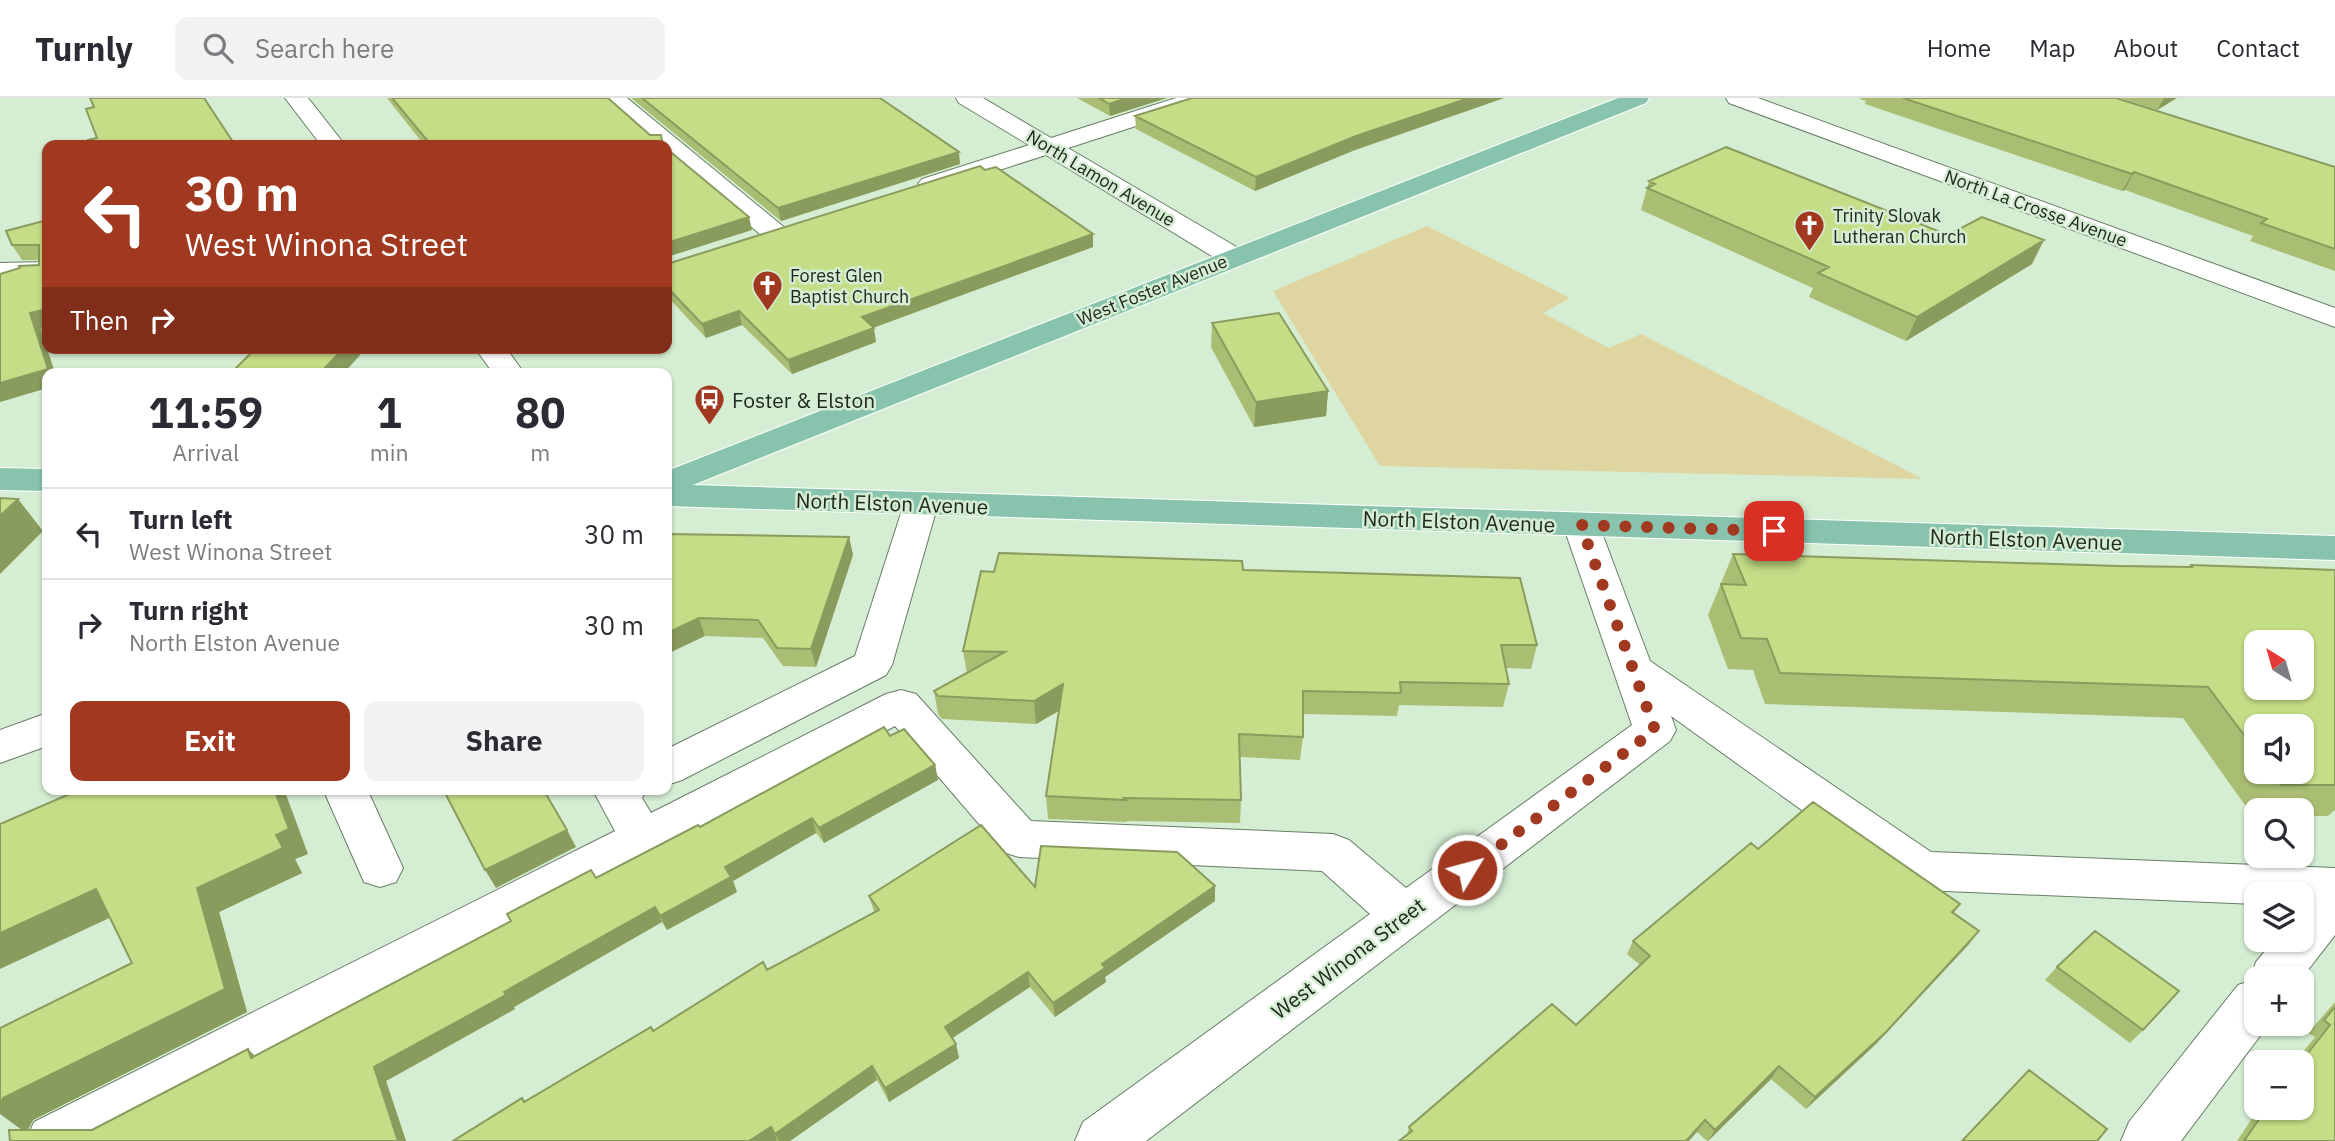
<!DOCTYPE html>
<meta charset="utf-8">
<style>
:root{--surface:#fff;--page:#f2f2f3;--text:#2b2b33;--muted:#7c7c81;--line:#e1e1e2;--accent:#a13921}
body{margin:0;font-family:"IBM Plex Sans",sans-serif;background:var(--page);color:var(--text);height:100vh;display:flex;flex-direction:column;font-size:26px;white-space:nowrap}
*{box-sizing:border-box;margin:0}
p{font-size:23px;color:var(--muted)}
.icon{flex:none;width:38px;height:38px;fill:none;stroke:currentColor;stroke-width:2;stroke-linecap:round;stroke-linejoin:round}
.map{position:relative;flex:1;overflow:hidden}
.details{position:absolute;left:42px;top:270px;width:630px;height:427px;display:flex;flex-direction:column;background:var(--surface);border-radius:14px;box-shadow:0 2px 5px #0004}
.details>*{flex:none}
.hud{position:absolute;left:42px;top:42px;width:630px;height:214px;border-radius:14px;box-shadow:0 2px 5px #0004;background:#a13921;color:#fff;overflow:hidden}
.needle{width:46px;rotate:323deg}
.fabs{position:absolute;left:2244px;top:532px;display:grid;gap:14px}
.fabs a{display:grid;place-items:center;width:70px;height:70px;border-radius:14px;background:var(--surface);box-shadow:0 2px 5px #0004;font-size:35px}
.pin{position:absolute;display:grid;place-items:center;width:60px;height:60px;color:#fff;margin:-30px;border-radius:14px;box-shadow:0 4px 10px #0006}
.me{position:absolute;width:77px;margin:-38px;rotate:53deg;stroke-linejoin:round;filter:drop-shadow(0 0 5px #0008)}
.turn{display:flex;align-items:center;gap:24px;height:147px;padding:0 28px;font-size:32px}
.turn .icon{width:91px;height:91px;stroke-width:2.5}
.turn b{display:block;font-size:49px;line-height:60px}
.then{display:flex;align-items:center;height:66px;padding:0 28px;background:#0003;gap:14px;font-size:26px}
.eta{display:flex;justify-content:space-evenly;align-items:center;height:119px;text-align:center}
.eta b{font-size:42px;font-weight:800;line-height:49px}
.primary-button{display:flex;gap:14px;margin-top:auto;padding:14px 28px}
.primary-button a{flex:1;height:80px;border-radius:14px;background:var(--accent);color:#fff;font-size:28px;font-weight:800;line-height:80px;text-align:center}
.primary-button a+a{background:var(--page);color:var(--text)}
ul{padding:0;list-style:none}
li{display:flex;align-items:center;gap:21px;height:91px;padding:0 28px;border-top:2px solid var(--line)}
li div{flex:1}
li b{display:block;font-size:26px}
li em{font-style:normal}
header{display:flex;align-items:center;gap:42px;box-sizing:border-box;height:98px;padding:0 35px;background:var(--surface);border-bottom:2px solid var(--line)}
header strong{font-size:33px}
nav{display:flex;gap:38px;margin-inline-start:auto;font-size:24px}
.search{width:490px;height:63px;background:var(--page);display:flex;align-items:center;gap:18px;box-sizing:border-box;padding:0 24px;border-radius:14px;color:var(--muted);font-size:26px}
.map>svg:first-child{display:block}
</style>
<header>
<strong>Turnly</strong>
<div class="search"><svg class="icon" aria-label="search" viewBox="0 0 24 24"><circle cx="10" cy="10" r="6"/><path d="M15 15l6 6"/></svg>Search here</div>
<nav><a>Home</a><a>Map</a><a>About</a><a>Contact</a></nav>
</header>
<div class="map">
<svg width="2335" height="1043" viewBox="0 0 2335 1043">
<rect width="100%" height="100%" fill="#d5eed3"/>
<path fill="#ded5a0" d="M1427,128L1570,200L1543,215L1609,250L1641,236L1923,381L1380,368L1273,193Z"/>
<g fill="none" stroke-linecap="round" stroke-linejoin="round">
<defs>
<path id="minor" d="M285,0H308L345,47H321Z
M602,0H627L785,130L789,136L785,142L776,144L767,142L667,57V47H655Z
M956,0H983L1051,40L1176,0H1210L1207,5L1068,50L1245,154L1249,160L1245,166L1235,168L1225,166L1046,57L940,91L931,94L922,91L918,86L922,81L1029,47L959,5Z
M1726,0H1758L2335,210V229L1729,5Z
M47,164V180L0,181V165Z
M475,250H506L524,275H493Z
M921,395L933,398L938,406L892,567L886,577L682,682L667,687V651L855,558L904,406L909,398Z
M1581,416L1594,419L1599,427L1650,563L1931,754L2335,770V837L2301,881L2256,880V926H2269L2181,1043H2121L2129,1024L2238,887L2250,883L2256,864L2274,842H2301V796H2256V806L1922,792L1906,787L1671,618L1676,632L1670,643L1146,1043H1075L1083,1024L1370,816L1322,773L1019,759L1003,754L895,628L108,1043H26L34,1024L615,733L595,696L598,691H647L642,700L651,715L886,596L901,592L916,596L1031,723L1333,736L1349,742L1406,790L1632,627L1563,427L1568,419Z
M47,615V648L0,665V632Z
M323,691H367L403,770L396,784L380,789L364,784Z"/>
<path id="major" d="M1618,0H1649L1646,5L693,387L2335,438V462L667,408V373Z
M0,370L47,371V393L0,392Z"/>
</defs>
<use href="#minor" stroke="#677d65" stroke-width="2"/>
<use href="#major" stroke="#fff" stroke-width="2"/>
<use href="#minor" fill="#fff" fill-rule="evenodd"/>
<use href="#major" fill="#88c4ad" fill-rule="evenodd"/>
</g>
<path fill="#a9be73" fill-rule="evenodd" d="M387,0H608L650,37L664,47H424Z
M631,0H880L960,66L781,123Z
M1077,0H1167L1110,18Z
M1192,0H1504L1355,52L1255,93L1136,31L1135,18Z
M1861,0H2116L2335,69V173L2250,143L2253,138L2125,92L2122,93L1865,6L1866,3L1860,1Z
M2120,0H2177L2157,12Z
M1649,83L1948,137L2032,166L1906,243L1809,199L1813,190L1641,112Z
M47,122L41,231L47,290L0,304V176L39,167V162H22L12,147Z
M1093,149L873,230L876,244L792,276L742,227L706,240L667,198V166Z
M1212,225L1328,293L1326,318L1254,329L1211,249Z
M667,436L849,439L853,457L816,569L783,568L763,540L705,538Z
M1733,456L2118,468L2189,469L2191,467L2335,472V712L2328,718H2301V712H2256V717H2252L2183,620L1765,606L1753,572L1728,571L1708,517ZM2256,628L2301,674H2256Z
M1243,472L1537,547L1531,571L1506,570L1509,586L1503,609L1399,607L1397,618L1303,616V639L1300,662L1240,659L1241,702L1240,725L1127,723V724L1048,721L1046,698L1059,613L1036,626L942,621L938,616L934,593L967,575L963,553L994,474Z
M890,638L935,667L938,682L824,745L816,735L733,783L737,794L667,832L662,824L514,909L515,911L386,983L406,1043L22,1032L132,865L81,692L308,756L295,761L302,775L219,814L247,914L33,1022L28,1032H92L255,958L596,780Z
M1758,751L1960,806L1954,815L1979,833L1969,846L1876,946L1806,1011L1771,981L1708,1043H1707L1697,1034L1407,1037L1409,1029L1576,927L1640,867L1627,856L1633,843Z
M1035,789L1215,803L1105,879L1106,884L1055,919L1030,889L952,940L956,946L959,960L889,1004L877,982L790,1043H453L522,1000L525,1004L874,814L869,798Z
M2057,869L2143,932L2130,945L2045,882Z
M2335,904V1043H2237L2259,1010H2301V964H2295L2315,939L2308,935Z"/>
<path fill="#8a9b5e" d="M1127,0H1167L1110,18L1109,6Z
M1469,0H1504L1355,52L1255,93L1256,79L1356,38Z
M2164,0H2177L2157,12Z
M959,54L960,66L781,123L778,110Z
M2134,74L2125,92L2122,93L2132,76Z
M749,119L752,132L667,159V145Z
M1093,136V149L864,233L862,219Z
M2044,142L2032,166L1906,243L1917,219Z
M47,211V229L41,231L55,275H47V290L0,304V285L30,215Z
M739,213L742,227L706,240L702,226Z
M874,230L876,244L792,276L788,262Z
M344,250H357L360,257L344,275H320Z
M1328,293L1326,318L1254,329L1256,304Z
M18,401L43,433L0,476V418Z
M849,439L853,457L816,569L811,551Z
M699,520L705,538L667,556V535Z
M1063,586L1065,609L1036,626L1034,603Z
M935,667L938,682L824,745L819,730Z
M274,691H284L308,756L295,761L302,775L219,814L247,914L33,1022L26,1035L0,1016V1007L3,1000L225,891L197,790L276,737Z
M812,720L816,735L733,783L737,794L667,832L660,818L725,769Z
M567,732L576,749L496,790L485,772Z
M1215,788V803L1105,879L1106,884L1055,919L1053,905L1102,866Z
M96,791L120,815L0,871V835Z
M655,809L662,824L514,909L515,911L386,983L406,1043H398L374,969Z
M1979,833L1969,846L1876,946L1806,1011L1815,999Z
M1028,874L1030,889L948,943L945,929Z
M956,946L959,960L889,1004L885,990Z
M248,951L262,965L251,960Z
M872,968L877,982L790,1043H779L775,1036Z
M1779,968L1771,981L1708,1043L1715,1032Z
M1705,1022L1697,1034L1689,1043H1686Z
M771,1029L777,1042L776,1043H749Z"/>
<path fill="#c5dd86" stroke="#8a9b5e" stroke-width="2" fill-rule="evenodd" d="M90,0H204L235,47H90L88,42L97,40L86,11L94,9Z
M392,0H608L650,37H661L663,47H431Z
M642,0H880L959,54L778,110Z
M1099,0H1127L1109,6Z
M1192,0H1469L1356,38L1256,79L1135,18Z
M1903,0H2116L2335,69V151L2261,125L2267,121L2134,74L2132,76Z
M1726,49L1948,137L1982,119L2044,142L1917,219L1818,175L1829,169L1647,90L1655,86L1649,83Z
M667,51L749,119L667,145Z
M980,68L985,72L996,69L1093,136L862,219L874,230L788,262L739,213L702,226L667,189V166Z
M47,122V211L30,215L48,271L0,285V176L20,170L19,168L39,167V147H12L6,133Z
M1279,215L1328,293L1256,304L1212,225Z
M256,250H344L320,275H231Z
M0,400L18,401L0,418Z
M667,436L849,439L811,551L777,550L758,522L699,520L667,535Z
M999,455L1242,463L1243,472L1520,480L1537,547H1501L1509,586L1400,584L1401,595L1303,593V639L1239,636L1241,702L1124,700L1126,702L1046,698L1063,586L1034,603L938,598L934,593L1005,554L963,553L981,473L994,474Z
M1733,456L2118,468L2192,469L2191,467L2335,472V687H2281L2271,674H2301V628H2256V653L2208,589L1780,575L1767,541L1741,540L1721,486L1746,487ZM2256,544H2301V590H2256Z
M884,629L890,638L904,631L935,667L819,730L812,720L725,769L731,779L660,818L655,809L504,894L506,897L374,969L398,1043H10L9,1032H92L248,951L251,960L511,823L507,816L591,772L596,780L698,727L700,729Z
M81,691H274L289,731L276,737L283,750L197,790L225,891L3,1000L0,1007V930L132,865L96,791L0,835V726Z
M443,691H543L567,732L485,772Z
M1813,704L1960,806L1952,814L1979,833L1886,934L1815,999L1779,968L1715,1032L1705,1022L1686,1043H1399L1412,1033L1409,1029L1552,906L1576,927L1650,858L1633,843L1751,745L1758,751Z
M981,727L1035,789L1041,748L1177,754L1215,788L1102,866L1105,870L1053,905L1028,874L945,929L956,946L885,990L872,968L775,1036L771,1029L749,1043H453L522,1000L524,1004L651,929L653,933L763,864L767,872L879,812L869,798Z
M2095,833L2179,893L2143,932L2057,869Z
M2335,909V1043H2244L2267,1010H2301V964L2330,927L2324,922Z
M2029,972L2107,1031L2097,1043H1962Z"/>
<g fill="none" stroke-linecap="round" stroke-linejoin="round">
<path stroke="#a13921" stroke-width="12" stroke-dasharray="0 21.6" d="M1467,772L1655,632L1581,427L1774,433"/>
</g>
<defs>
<symbol id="church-pin" viewBox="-11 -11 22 30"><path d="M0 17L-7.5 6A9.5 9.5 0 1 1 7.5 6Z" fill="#a13921" stroke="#d5eed3"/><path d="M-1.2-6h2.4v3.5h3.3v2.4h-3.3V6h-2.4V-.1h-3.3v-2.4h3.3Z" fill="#fff"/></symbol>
<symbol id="bus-pin" viewBox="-11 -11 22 30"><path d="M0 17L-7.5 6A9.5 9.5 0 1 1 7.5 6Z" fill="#a13921" stroke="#d5eed3"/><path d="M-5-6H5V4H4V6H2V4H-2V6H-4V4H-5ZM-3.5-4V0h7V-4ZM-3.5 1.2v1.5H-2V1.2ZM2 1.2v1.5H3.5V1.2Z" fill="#fff"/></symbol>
</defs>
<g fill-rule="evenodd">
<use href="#church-pin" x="1792" y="110" width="35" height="47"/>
<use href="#church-pin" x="750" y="170" width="35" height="47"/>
<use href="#bus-pin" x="692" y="284" width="35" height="47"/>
</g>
<g text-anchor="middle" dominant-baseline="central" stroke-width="5" stroke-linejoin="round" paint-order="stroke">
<g font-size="18" fill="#20291f" stroke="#d5eed3">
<text transform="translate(1101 80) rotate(31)">North Lamon Avenue</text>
<text transform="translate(2036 110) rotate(20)">North La Crosse Avenue</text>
<text transform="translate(1152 192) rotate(-22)">West Foster Avenue</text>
</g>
<g font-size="18" fill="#20291f" stroke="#d5eed3" text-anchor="start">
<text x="1833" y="117">Trinity Slovak<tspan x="1833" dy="21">Lutheran Church</tspan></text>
<text x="790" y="177">Forest Glen<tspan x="790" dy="21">Baptist Church</tspan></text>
</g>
<g font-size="21" fill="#20291f" stroke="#d5eed3" text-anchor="start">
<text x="732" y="302">Foster &amp; Elston</text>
</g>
<g font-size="21" fill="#20291f" stroke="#d5eed3">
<text transform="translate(892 405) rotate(2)">North Elston Avenue</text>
<text transform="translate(1459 423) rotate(2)">North Elston Avenue</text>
<text transform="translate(2026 441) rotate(2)">North Elston Avenue</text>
<text transform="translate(1348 860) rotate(-37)">West Winona Street</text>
</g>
</g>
</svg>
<div class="fabs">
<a><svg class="needle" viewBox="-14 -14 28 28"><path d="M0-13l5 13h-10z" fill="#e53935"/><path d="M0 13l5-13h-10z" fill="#7c7c81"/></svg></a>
<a><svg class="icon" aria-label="sound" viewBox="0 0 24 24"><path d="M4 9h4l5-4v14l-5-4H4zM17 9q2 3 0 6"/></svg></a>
<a><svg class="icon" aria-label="search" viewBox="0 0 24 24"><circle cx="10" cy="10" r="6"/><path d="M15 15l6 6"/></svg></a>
<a><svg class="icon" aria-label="layers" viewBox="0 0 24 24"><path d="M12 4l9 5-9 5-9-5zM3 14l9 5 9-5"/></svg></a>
<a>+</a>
<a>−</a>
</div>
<div class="pin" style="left:1774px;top:433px;background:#d93025"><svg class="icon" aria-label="arrive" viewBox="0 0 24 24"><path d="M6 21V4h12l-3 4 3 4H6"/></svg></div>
<svg class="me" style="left:1467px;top:772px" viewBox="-20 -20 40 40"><circle r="17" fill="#a13921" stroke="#fff" stroke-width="3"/><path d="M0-11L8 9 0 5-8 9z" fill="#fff"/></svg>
<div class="hud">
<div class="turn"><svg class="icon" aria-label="left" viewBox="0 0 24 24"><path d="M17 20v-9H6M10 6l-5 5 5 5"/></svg><div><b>30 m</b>West Winona Street</div></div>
<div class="then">Then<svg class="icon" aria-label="right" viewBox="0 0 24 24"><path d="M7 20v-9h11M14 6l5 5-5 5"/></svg></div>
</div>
<section class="details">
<div class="eta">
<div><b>11:59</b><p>Arrival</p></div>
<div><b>1</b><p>min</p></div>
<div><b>80</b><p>m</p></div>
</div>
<ul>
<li><svg class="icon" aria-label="left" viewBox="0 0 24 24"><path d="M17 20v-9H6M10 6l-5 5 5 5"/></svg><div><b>Turn left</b><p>West Winona Street</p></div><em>30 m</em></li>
<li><svg class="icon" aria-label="right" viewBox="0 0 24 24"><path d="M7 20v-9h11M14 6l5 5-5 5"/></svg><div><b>Turn right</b><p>North Elston Avenue</p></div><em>30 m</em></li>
</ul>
<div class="primary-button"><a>Exit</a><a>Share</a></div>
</section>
</div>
